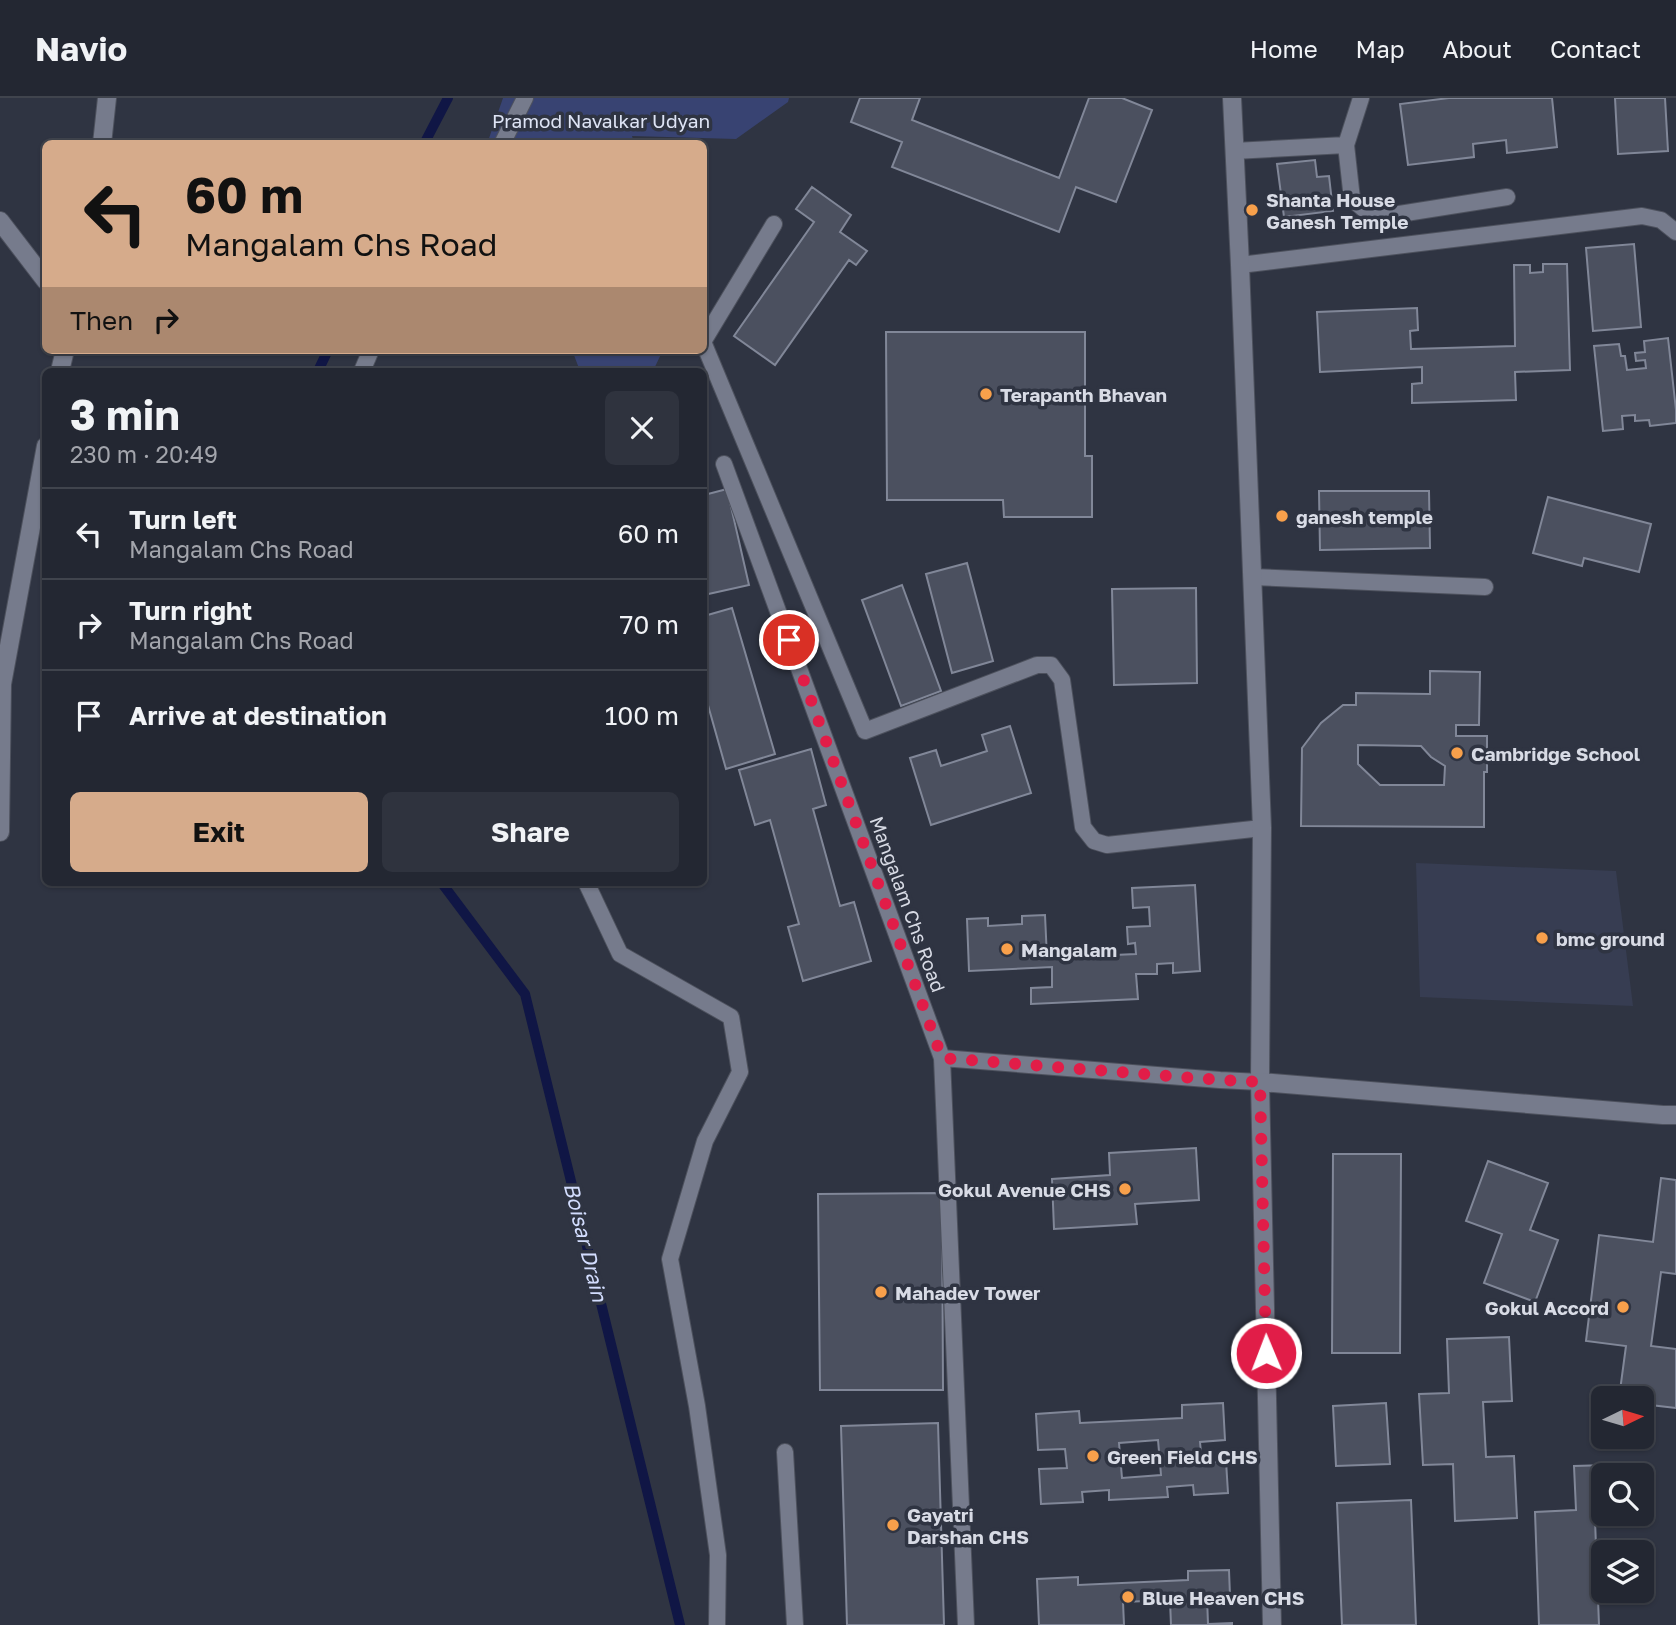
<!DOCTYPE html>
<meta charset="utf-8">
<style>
:root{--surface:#232732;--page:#2f333e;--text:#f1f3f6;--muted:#a3a5ac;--line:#40444d;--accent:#d6ab8b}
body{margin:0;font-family:"Golos Text",sans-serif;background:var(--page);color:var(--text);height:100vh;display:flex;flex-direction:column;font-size:26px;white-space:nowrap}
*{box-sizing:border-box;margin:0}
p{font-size:23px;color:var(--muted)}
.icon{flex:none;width:38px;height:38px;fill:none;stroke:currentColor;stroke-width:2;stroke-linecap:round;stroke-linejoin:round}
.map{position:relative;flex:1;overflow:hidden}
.sheet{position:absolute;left:42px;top:270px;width:665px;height:518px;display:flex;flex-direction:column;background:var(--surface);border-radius:10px;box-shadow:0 2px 5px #0004,0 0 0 2px var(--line)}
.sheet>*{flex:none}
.banner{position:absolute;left:42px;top:42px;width:665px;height:214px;border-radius:10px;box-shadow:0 2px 5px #0004,0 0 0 2px var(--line);background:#d6ab8b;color:#111;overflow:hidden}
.needle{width:46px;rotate:85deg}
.tools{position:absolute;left:1591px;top:1288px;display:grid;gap:14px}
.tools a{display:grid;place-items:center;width:63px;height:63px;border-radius:10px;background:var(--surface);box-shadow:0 2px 5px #0004,0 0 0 2px var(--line);font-size:35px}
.pin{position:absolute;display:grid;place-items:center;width:60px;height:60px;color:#fff;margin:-30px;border:4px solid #fff;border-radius:50%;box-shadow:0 2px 7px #0007}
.me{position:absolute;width:77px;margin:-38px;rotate:359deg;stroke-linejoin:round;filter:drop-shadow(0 0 5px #0008)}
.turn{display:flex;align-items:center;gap:24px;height:147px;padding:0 28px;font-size:32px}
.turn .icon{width:91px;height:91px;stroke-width:2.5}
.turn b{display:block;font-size:49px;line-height:60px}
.then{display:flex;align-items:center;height:66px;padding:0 28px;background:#0003;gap:14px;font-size:26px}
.round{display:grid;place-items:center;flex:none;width:74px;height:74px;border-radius:10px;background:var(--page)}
.summary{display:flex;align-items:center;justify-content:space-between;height:119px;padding:0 28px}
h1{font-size:42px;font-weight:700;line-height:52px}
.cta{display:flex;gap:14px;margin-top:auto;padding:14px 28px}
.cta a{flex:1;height:80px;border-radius:10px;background:var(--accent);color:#111;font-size:28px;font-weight:700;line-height:80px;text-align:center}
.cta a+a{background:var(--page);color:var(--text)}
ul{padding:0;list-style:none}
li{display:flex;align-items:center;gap:21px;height:91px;padding:0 28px;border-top:2px solid var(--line)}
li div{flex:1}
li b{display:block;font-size:26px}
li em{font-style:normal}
header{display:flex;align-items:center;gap:42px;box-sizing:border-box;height:98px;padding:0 35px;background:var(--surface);border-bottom:2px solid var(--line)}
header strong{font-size:33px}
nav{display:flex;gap:38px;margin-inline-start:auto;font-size:24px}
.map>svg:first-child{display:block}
</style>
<header>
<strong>Navio</strong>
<nav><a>Home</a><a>Map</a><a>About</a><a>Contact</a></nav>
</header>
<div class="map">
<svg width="1676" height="1527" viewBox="0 0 1676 1527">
<rect width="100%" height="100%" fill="#2f3442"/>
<path fill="#373d52" d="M1416,765L1616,773L1633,908L1420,899Z"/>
<path fill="#384372" d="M503,0H789L788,4L736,41L632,38L634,45L487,46Z
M572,252H663L653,273H580Z"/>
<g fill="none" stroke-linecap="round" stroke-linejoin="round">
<path stroke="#101645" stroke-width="10" d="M424,46L448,0
M318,273L328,252
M441,784L525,896L680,1527"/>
</g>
<path fill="#4b505f" stroke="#818798" stroke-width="2" fill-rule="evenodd" d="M860,0H920L912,22L1059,80L1089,0H1122L1152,12L1116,104L1076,89L1059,134L892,69L902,44L851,24Z
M1449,0H1552L1557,49L1507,55L1506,42L1473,46L1474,59L1408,67L1400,6Z
M1615,0H1665L1668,53L1618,56Z
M1315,62L1317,79L1329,78L1333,113L1284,119L1277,66Z
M812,89L851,117L840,134L867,153L856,167L849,162L775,267L734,238L814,124L796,111Z
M1634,146L1641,229L1593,233L1586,150Z
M1543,166H1567L1570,272L1515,274L1516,302L1412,305V286L1422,285V269L1320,274L1317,214L1417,210L1418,232L1410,233L1411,251L1515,248L1514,167H1530V175L1543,174Z
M886,234H1085V358H1092V419H1004L1003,402H887Z
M1668,240L1676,312V325L1650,328L1649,322L1635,323V317L1622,318L1623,331L1603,333L1594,248L1619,246L1621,258H1625L1627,272L1646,270L1645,262L1636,263L1635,255L1645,254L1644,243Z
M727,391L749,487L704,497V397Z
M1319,393H1429L1430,450L1320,452Z
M1548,399L1651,426L1639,474L1584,460L1582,468L1533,455Z
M967,465L993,563L952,575L926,476Z
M902,487L941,593L901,608L862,502Z
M1196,490L1197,585L1114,587L1112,491Z
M732,510L775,656L726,671L704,593V518Z
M1430,573L1480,574L1479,627H1456V638H1487V674H1484V729L1301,728L1302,650L1321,625L1343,607H1356V595L1430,596ZM1358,647L1421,648L1431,659L1445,668L1444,687H1380L1358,666Z
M1010,628L1031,695L931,727L910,660L936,652L941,668L987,653L982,637Z
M811,651L826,707L813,711L840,808L854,804L871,863L803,883L788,829L799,826L770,722L755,727L739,672Z
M1195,787L1200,873L1173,875V865L1157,866V876H1136L1138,901L1031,906V890L1052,889V869L969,873L967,821L988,820V828L1022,826V818L1045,817L1047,860L1136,856L1135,845L1128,846L1127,829L1150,828L1149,809L1133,810L1132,790Z
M1196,1050L1199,1102L1135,1106L1137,1126L1054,1131L1052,1081L1110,1077L1109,1055Z
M1333,1056H1401L1400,1255H1332Z
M1488,1063L1548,1085L1530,1132L1558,1142L1535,1204L1484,1185L1502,1136L1466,1123Z
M1661,1080L1676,1082V1176L1661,1174L1651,1248L1676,1251V1310L1642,1306V1300H1619L1626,1248L1586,1243L1599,1137L1653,1144Z
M942,1095L943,1292H820L818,1096Z
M1509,1239L1512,1303L1483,1304L1486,1359L1514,1358L1517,1420L1455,1423L1453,1366L1423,1367L1419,1296L1449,1295L1447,1241Z
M1223,1305L1225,1342L1200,1344L1202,1365L1226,1363L1228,1395L1194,1397L1193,1387L1167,1389L1168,1399L1109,1402V1392L1082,1394L1083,1404L1041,1406L1039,1371L1067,1370L1065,1351L1038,1352L1036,1316L1079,1313L1080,1325L1182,1320V1307ZM1158,1342L1161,1377L1122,1380L1119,1345Z
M1386,1305L1390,1366L1336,1368L1333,1308Z
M938,1325L944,1527H847L841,1328Z
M1642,1366L1644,1421L1595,1422L1599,1527H1539L1535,1414L1576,1412L1574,1368ZM1603,1377H1642V1416H1603Z
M1411,1402L1416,1527H1342L1337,1405Z
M1229,1472L1230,1498L1207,1499L1208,1526L1232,1525V1527H1171L1170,1502L1123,1504L1124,1527H1039L1037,1481L1078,1479V1487L1188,1482V1473Z"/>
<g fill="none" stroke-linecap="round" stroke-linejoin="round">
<defs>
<path id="service" d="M502,46L525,0
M1346,47L1352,101L1374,120L1507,99
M1234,53L1346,47L1361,0
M1240,167L1642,118L1661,122L1676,134
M704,242L774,126
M704,246L865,633L1037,567H1051L1062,582L1083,729L1094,743L1107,747L1262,730
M362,273L371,252
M724,366L942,960L966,1527
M1252,479L1485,489
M586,784L620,856L731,919L740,974L705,1043L670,1161L697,1308L718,1457L717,1527
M942,960L1220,982L1260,984
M785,1354L795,1527"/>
<path id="minor" d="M1232,0L1240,167L1262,730L1260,984
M102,46L107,0
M0,123L46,183
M60,273L65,252
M0,734L2,586L46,348"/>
<path id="tertiary" d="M1272,1527L1260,984L1663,1017H1676"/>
</defs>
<use href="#service" stroke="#4d515d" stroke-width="18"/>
<use href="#minor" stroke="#4d515d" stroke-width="20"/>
<use href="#tertiary" stroke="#4d515d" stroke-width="20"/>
<use href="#service" stroke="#767b8c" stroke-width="16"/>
<use href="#minor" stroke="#767b8c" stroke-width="18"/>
<use href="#tertiary" stroke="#767b8c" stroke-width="18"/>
</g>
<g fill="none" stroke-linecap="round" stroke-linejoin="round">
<path stroke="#e11d48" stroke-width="12" stroke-dasharray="0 21.6" d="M789,542L942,960L1220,982L1260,984L1266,1255"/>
</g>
<g fill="#f8a04b" stroke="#2f3442" stroke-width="2.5">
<circle cx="1252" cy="112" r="7"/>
<circle cx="986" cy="296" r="7"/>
<circle cx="1282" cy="418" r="7"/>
<circle cx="1457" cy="655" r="7"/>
<circle cx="1542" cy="840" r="7"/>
<circle cx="1007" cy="851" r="7"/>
<circle cx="1125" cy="1091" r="7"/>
<circle cx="881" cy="1194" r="7"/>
<circle cx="1623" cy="1209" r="7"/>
<circle cx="1093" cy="1358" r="7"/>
<circle cx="893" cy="1427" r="7"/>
<circle cx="1128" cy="1499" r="7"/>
</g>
<g text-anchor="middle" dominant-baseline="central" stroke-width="7" stroke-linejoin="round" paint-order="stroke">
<g font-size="19" fill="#dee4f5" stroke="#2f3442">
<text x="601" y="22">Pramod Navalkar Udyan</text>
</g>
<g font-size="19" font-weight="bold" fill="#d8dbe5" stroke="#2f3442" text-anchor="start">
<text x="1266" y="101">Shanta House<tspan x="1266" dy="22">Ganesh Temple</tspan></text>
<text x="1000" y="296">Terapanth Bhavan</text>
<text x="1296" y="418">ganesh temple</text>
<text x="1471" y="655">Cambridge School</text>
<text x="1556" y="840">bmc ground</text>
<text x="1021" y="851">Mangalam</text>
<text x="1111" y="1091" text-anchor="end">Gokul Avenue CHS</text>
<text x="895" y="1194">Mahadev Tower</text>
<text x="1609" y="1209" text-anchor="end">Gokul Accord</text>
<text x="1107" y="1358">Green Field CHS</text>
<text x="907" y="1416">Gayatri<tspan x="907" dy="22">Darshan CHS</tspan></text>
<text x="1142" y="1499">Blue Heaven CHS</text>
</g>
<g font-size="19" fill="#d8dbe5" stroke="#2f3442">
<text transform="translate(908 806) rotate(70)">Mangalam Chs Road</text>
</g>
<g font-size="21" font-style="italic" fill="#d3ddfe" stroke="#2f3442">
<text transform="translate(586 1144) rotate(76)">Boisar Drain</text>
</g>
</g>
</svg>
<div class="tools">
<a><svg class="needle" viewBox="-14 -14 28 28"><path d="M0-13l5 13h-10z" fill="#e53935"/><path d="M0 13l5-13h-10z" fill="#a3a5ac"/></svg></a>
<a><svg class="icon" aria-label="search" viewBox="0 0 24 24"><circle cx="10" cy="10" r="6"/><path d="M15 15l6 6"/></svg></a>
<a><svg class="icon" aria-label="layers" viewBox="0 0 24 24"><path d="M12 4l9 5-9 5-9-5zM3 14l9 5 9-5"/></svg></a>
</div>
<div class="pin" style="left:789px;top:542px;background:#d93025"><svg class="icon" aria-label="arrive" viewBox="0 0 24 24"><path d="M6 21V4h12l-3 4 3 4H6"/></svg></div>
<svg class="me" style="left:1266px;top:1255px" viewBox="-20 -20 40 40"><circle r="17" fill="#e11d48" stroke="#fff" stroke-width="3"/><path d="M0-11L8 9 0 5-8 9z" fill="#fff"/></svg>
<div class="banner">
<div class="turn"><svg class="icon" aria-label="left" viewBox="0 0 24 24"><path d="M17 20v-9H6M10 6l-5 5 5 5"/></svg><div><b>60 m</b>Mangalam Chs Road</div></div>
<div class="then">Then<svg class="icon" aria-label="right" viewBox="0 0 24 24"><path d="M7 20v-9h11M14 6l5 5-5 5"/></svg></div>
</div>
<section class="sheet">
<div class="summary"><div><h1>3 min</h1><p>230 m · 20:49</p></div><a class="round"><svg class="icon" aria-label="close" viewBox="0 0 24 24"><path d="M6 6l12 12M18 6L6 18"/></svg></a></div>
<ul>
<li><svg class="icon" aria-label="left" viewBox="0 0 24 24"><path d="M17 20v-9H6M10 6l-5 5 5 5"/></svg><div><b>Turn left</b><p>Mangalam Chs Road</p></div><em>60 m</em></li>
<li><svg class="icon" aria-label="right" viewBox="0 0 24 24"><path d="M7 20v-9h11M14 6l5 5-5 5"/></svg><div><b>Turn right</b><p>Mangalam Chs Road</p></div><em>70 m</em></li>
<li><svg class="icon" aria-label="arrive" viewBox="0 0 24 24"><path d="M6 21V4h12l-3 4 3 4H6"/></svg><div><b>Arrive at destination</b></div><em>100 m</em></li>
</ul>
<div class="cta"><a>Exit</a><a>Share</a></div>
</section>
</div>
